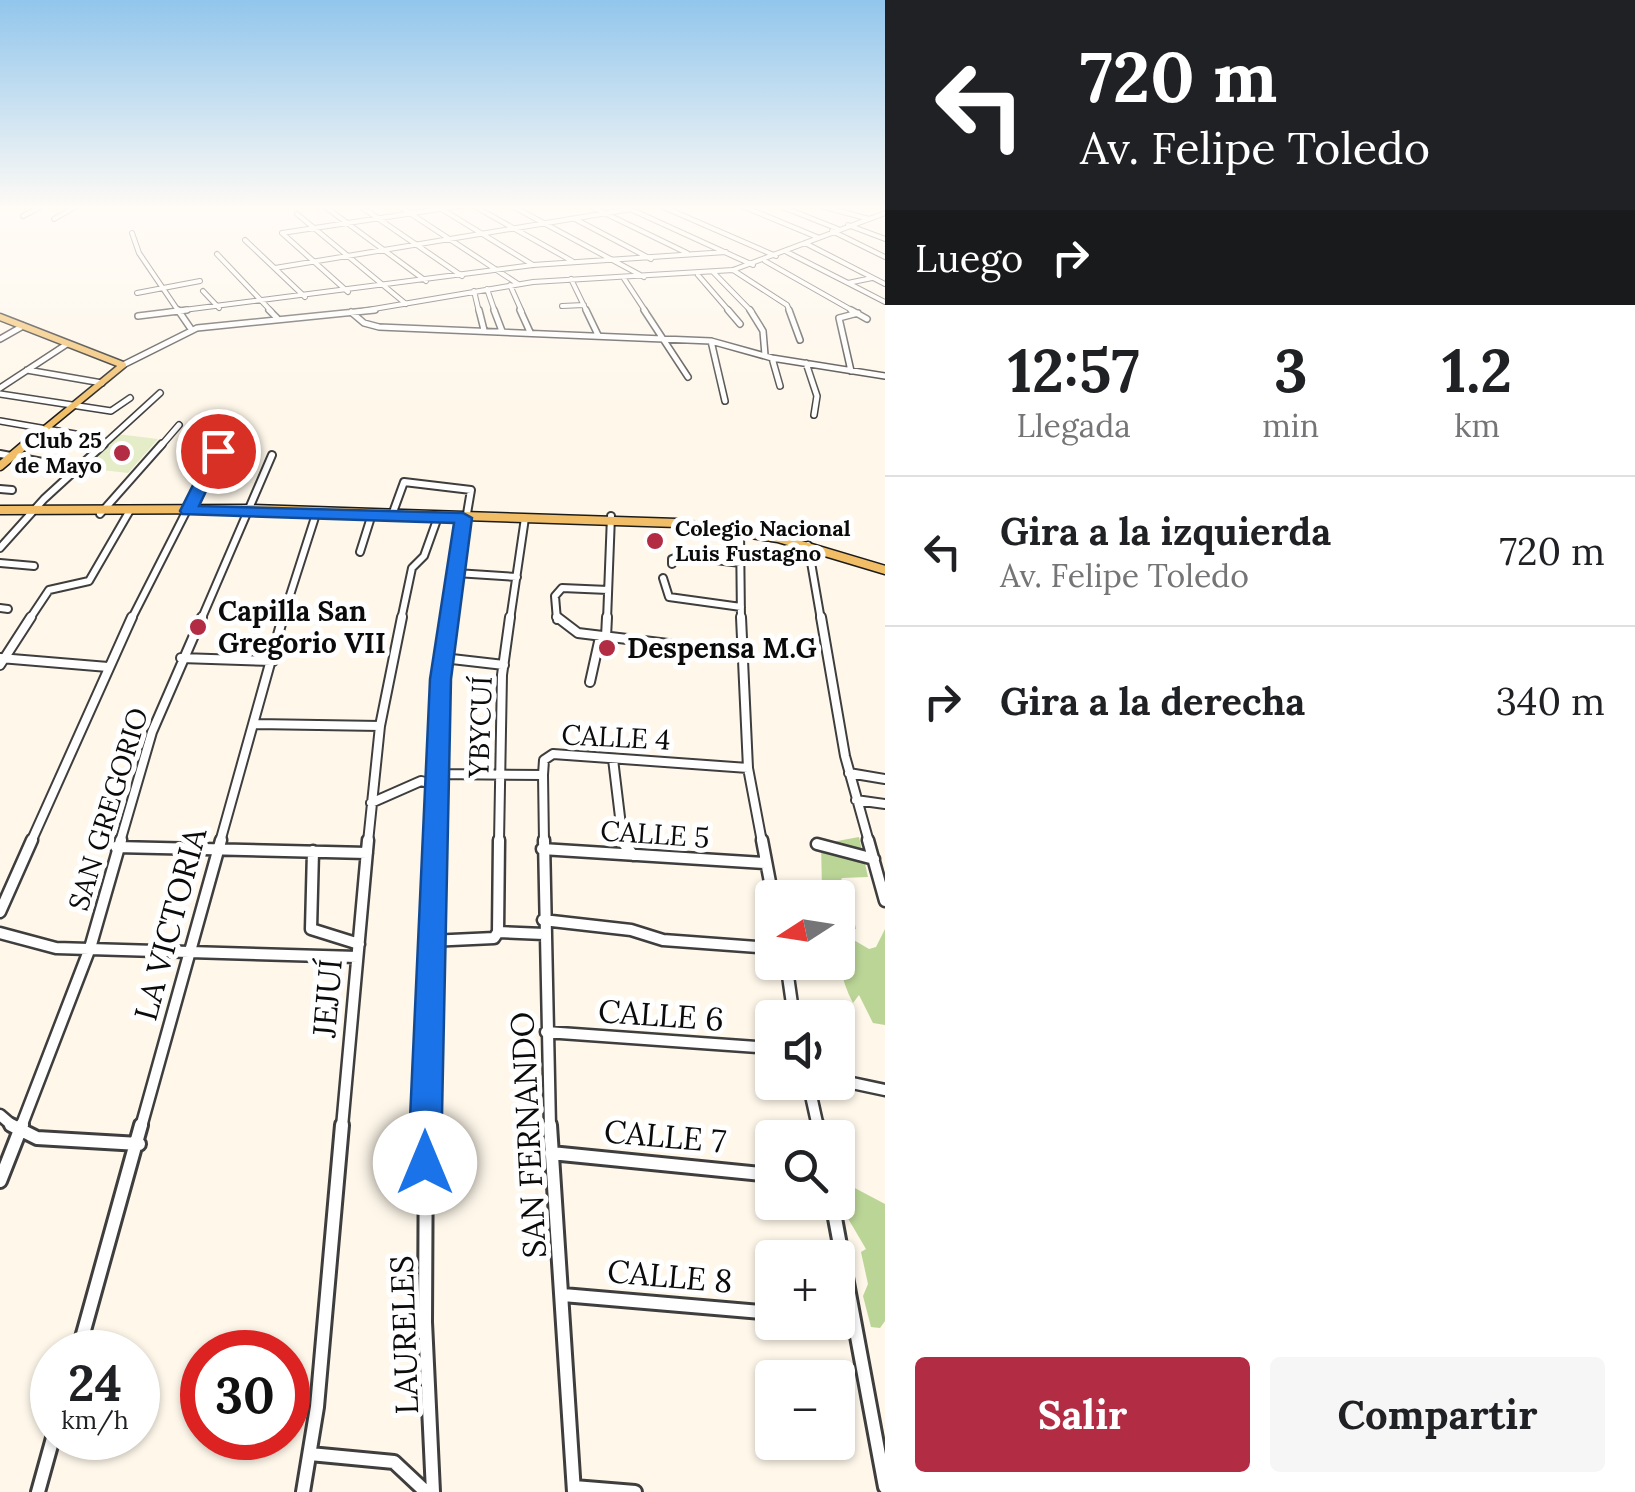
<!DOCTYPE html>
<html lang="es">
<meta charset="utf-8">
<style>
:root{--surface:#fff;--page:#f6f6f6;--text:#202124;--muted:#757577;--line:#e0e0e0;--accent:#b22c44}
body{margin:0;font-family:Lora,serif;background:var(--page);color:var(--text);height:100vh;display:flex;flex-direction:column;font-size:38px;white-space:nowrap}
*{box-sizing:border-box;margin:0}
p{font-size:32px;color:var(--muted)}
.icon{flex:none;width:55px;height:55px;fill:none;stroke:currentColor;stroke-width:2;stroke-linecap:round;stroke-linejoin:round}
.map{position:relative;flex:1;overflow:hidden}
.side{display:flex;flex-direction:column;background:var(--surface);width:750px}
.side>*{flex:none}
.hud{background:#202124;color:#fff;overflow:hidden}
.needle{width:65px;rotate:258deg}
.fabs{position:absolute;left:755px;top:880px;display:grid;gap:20px}
.fabs a{display:grid;place-items:center;width:100px;height:100px;border-radius:10px;background:var(--surface);box-shadow:0 2px 8px #0004;font-size:50px}
.speed{position:absolute;left:30px;top:1330px;display:flex;gap:20px;font-size:50px;font-weight:700;text-align:center}
.speed>*{display:grid;place-content:center;width:130px;height:130px;border-radius:50%;background:var(--surface);box-shadow:0 2px 8px #0004;line-height:1}
.speed small{font-size:25px;font-weight:400}
.speed .limit{border:15px solid #d22;background:#fff;color:#111}
.pin{position:absolute;display:grid;place-items:center;width:85px;height:85px;color:#fff;margin:-42px;border:5px solid #fff;border-radius:50%;box-shadow:0 2px 10px #0007}
.me{position:absolute;width:110px;margin:-55px;rotate:0deg;stroke-linejoin:round;filter:drop-shadow(0 0 8px #0008)}
.turn{display:flex;align-items:center;gap:35px;height:210px;padding:0 30px;font-size:45px}
.turn .icon{width:130px;height:130px;stroke-width:2.5}
.turn b{display:block;font-size:70px;line-height:85px}
.then{display:flex;align-items:center;height:95px;padding:0 30px;background:#0003;gap:20px;font-size:38px}
.eta{display:flex;justify-content:space-evenly;align-items:center;height:170px;text-align:center}
.eta b{font-size:60px;font-weight:700;line-height:70px}
.cta{display:flex;gap:20px;margin-top:auto;padding:20px 30px}
.cta a{flex:1;height:115px;border-radius:10px;background:var(--accent);color:#fff;font-size:40px;font-weight:700;line-height:115px;text-align:center}
.cta a+a{background:var(--page);color:var(--text)}
ul{padding:0;list-style:none}
li{display:flex;align-items:center;gap:30px;height:150px;padding:0 30px;border-top:2px solid var(--line)}
li div{flex:1}
li b{display:block;font-size:38px}
li em{font-style:normal}
main{display:flex;flex:1;min-height:0}
.map>svg:first-child{display:block}
</style>
<main>
<div class="map">
<svg width="885" height="1492" viewBox="0 0 885 1492">
<rect width="100%" height="100%" fill="#fef7ea"/>
<path fill="#bbd597" d="M859,837L868,877L842,878L835,893L822,888L821,844Z
M838,910L852,911L856,929H846L847,936L869,949L876,947L885,929V1025L873,1023L859,995L853,1003C837,973 837,943 838,910Z
M851,1186L885,1204V1321L880,1328L871,1327L863,1296L868,1284L861,1252L866,1249L843,1210V1196Z"/>
<path fill="#e5edc8" d="M117,434L158,439L128,473L84,468Z"/>
<g fill="none" stroke-linecap="round" stroke-linejoin="round">
<defs>
<path id="minor-far5" d="M324,206L426,281
M360,206L462,276
M399,206L518,284
M474,206L572,261
M512,206L644,277
M590,206L687,253
M661,206L776,256
M742,206L817,237
M780,206L838,229
M821,206L869,219
M440,208L533,265
M630,209L753,265
M297,214L406,304
M23,216L42,206
M54,219L77,206
M575,219L651,259
M848,225L885,239
M832,231L885,257
M132,233L139,253L179,312
M282,233L459,206
M282,233L348,292
M245,240L305,297
M805,243L885,284
M787,252L848,283L872,278
M217,254L272,312
M765,261L855,312
M275,268L631,209
M733,270L787,305L790,312
M714,273L752,312
M698,275L730,312
M623,277L646,312
M571,279L587,312
M848,283L885,302
M510,285L522,312
M487,289L495,312
M203,291L219,308
M474,291L479,312
M137,293L200,281
M562,306L584,305
M168,312L533,265L726,252
M356,312L533,282L733,270L885,213"/>
<path id="minor-far4" d="M178,310L191,329
M269,310L277,318
M479,310L484,330
M494,310L502,331
M520,310L530,332
M586,310L598,335
M644,310L688,377
M728,310L740,324
M750,310L763,331L765,355
M789,310L800,340
M851,310L867,319
M351,312L364,323L379,327L711,341L772,358L885,376
M138,316L187,310
M0,339L23,326
M711,341L725,401
M772,358L780,386
M806,363L817,396L814,415
M123,365L197,328L375,310
M27,370L102,383
M851,371L839,318L858,313
M0,388L67,344
M0,394L111,411L130,398
M0,421L81,435
M101,447L160,393
M160,447L179,425"/>
<path id="minor-far3" d="M0,454L53,464
M0,489L12,490
M100,514L162,444
M392,515L404,482L471,490L449,620
M740,531L741,620
M808,545L821,620
M0,548L44,499L104,444
M360,552L372,514
M0,563L34,566
M672,564V559L681,556L741,563
M456,573L517,577
M663,578L669,597L741,607
M0,608L8,609
M29,620L49,590L89,581L129,512
M131,620L217,451
M201,620L272,455
M282,620L317,511
M401,620L412,568L424,556L438,517
M510,620L525,518
M557,620L555,596L562,588L608,590
M607,620L611,516"/>
<path id="minor-far2" d="M557,617L578,633L742,653
M741,617L748,768L762,842
M821,617L845,756L869,842
M606,637L607,617
M0,658L108,667
M181,658L273,661
M443,658L504,665
M0,665L31,617
M590,682L600,637
M256,724L380,726
M613,759L623,842
M849,773L885,779
M438,774L543,775L544,760L553,754L748,768
M543,775L544,842
M856,800L885,804
M371,803L421,781L437,785
M31,842L132,617
M120,842L152,732L202,617
M220,842L283,617
M368,842L380,726L402,617
M434,842L441,679L449,617
M499,842L502,675L510,617"/>
<path id="minor-far1" d="M544,840L550,1127
M621,840L633,855
M762,840L773,898
M868,840L885,901
M817,844L874,859
M116,847L367,853
M542,849L765,863
M313,851L311,929L359,944
M0,912L32,840
M543,920L631,930L663,940L772,948
M498,932L544,934
M0,933L56,948L357,957
M430,941L494,938L498,932L499,840
M786,962L794,1018
M546,1032L772,1048
M838,1080L885,1090
M808,1082L818,1127
M0,1115L14,1127
M21,1127L90,948L121,840
M141,1127L221,840
M342,1127L368,840
M426,1127L434,840"/>
<path id="minor" d="M11,1125L37,1138L139,1144
M426,1125L425,1322L433,1492
M550,1125L574,1492
M817,1125L820,1138
M551,1153L772,1175
M0,1181L22,1125
M832,1202L885,1487
M563,1295L772,1313
M838,1319L854,1320
M78,1352L141,1125
M310,1454L394,1462L426,1492
M574,1487L635,1492
M38,1492L53,1438
M303,1492L317,1407L342,1125"/>
<path id="major-far1" d="M0,317L123,365L23,447"/>
<path id="major" d="M0,466L26,444
M0,510L251,509L677,523L778,538L885,570"/>
</defs>
<use href="#minor-far5" stroke="#3e3e3e" stroke-width="6"/>
<use href="#minor-far4" stroke="#3e3e3e" stroke-width="8"/>
<use href="#minor-far3" stroke="#3e3e3e" stroke-width="10"/>
<use href="#minor-far2" stroke="#3e3e3e" stroke-width="12"/>
<use href="#minor-far1" stroke="#3e3e3e" stroke-width="15"/>
<use href="#minor" stroke="#3e3e3e" stroke-width="18"/>
<use href="#major-far1" stroke="#1c1c1c" stroke-width="9"/>
<use href="#major" stroke="#1c1c1c" stroke-width="11"/>
<use href="#minor-far5" stroke="#fff" stroke-width="4"/>
<use href="#minor-far4" stroke="#fff" stroke-width="5"/>
<use href="#minor-far3" stroke="#fff" stroke-width="6"/>
<use href="#minor-far2" stroke="#fff" stroke-width="8"/>
<use href="#minor-far1" stroke="#fff" stroke-width="10"/>
<use href="#minor" stroke="#fff" stroke-width="12"/>
<use href="#major-far1" stroke="#f1be67" stroke-width="6"/>
<use href="#major" stroke="#f1be67" stroke-width="8"/>
</g>
<linearGradient id="sky" x2="0" y2="1"><stop stop-color="#92c6ec"/><stop offset="0.5" stop-color="#fffbf6"/><stop offset="1" stop-color="#fffbf6" stop-opacity="0"/></linearGradient>
<rect width="885" height="415" fill="url(#sky)"/>
<path fill="#1a73e8" stroke="#114b97" stroke-width="2.5" d="M218,446L225,451L199,506L463,513L472,518L451,679L441,1163L436,1175L425,1180L413,1175L408,1163L430,679L454,523L182,514L180,511L210,451Z"/>
<g fill="#b22c44" stroke="#fff" stroke-width="4">
<circle cx="122" cy="453" r="10"/>
<circle cx="655" cy="541" r="10"/>
<circle cx="198" cy="627" r="10"/>
<circle cx="607" cy="648" r="10"/>
</g>
<g text-anchor="middle" dominant-baseline="central" stroke-width="10" stroke-linejoin="round" paint-order="stroke">
<g font-size="22" font-weight="bold" fill="#0b0b0b" stroke="#fff" text-anchor="end">
<text x="102" y="440">Club 25<tspan x="102" dy="25">de Mayo</tspan></text>
<text x="675" y="528" text-anchor="start">Colegio Nacional<tspan x="675" dy="25">Luis Fustagno</tspan></text>
</g>
<g font-size="28" font-weight="bold" fill="#0b0b0b" stroke="#fff" text-anchor="start">
<text x="218" y="611">Capilla San<tspan x="218" dy="32">Gregorio VII</tspan></text>
<text x="627" y="648">Despensa M.G</text>
</g>
<g font-size="28" fill="#0b0b0b" stroke="#fff">
<text transform="translate(480 727) rotate(-88)">YBYCUÍ</text>
<text transform="translate(616 737) rotate(3)">CALLE 4</text>
<text transform="translate(108 809) rotate(-73)">SAN GREGORIO</text>
<text transform="translate(655 834) rotate(4)">CALLE 5</text>
</g>
<g font-size="32" fill="#0b0b0b" stroke="#fff">
<text transform="translate(170 924) rotate(-75)">LA VICTORIA</text>
<text transform="translate(327 998) rotate(-85)">JEJUÍ</text>
<text transform="translate(661 1015) rotate(4)">CALLE 6</text>
<text transform="translate(528 1135) rotate(-93)">SAN FERNANDO</text>
<text transform="translate(665 1136) rotate(5)">CALLE 7</text>
<text transform="translate(670 1276) rotate(5)">CALLE 8</text>
<text transform="translate(404 1335) rotate(-92)">LAURELES</text>
</g>
</g>
</svg>
<div class="fabs">
<a><svg class="needle" viewBox="-14 -14 28 28"><path d="M0-13l5 13h-10z" fill="#e53935"/><path d="M0 13l5-13h-10z" fill="#757577"/></svg></a>
<a><svg class="icon" aria-label="sound" viewBox="0 0 24 24"><path d="M4 9h4l5-4v14l-5-4H4zM17 9q2 3 0 6"/></svg></a>
<a><svg class="icon" aria-label="search" viewBox="0 0 24 24"><circle cx="10" cy="10" r="6"/><path d="M15 15l6 6"/></svg></a>
<a>+</a>
<a>−</a>
</div>
<div class="speed"><div>24<small>km/h</small></div><div class="limit">30</div></div>
<div class="pin" style="left:218px;top:451px;background:#d93025"><svg class="icon" aria-label="arrive" viewBox="0 0 24 24"><path d="M6 21V4h12l-3 4 3 4H6"/></svg></div>
<svg class="me" style="left:425px;top:1163px" viewBox="-20 -20 40 40"><circle r="19" fill="#fff"/><path d="M0-13L10 11 0 6-10 11z" fill="#1a73e8"/></svg>
</div>
<section class="side">
<div class="hud">
<div class="turn"><svg class="icon" aria-label="left" viewBox="0 0 24 24"><path d="M17 20v-9H6M10 6l-5 5 5 5"/></svg><div><b>720 m</b>Av. Felipe Toledo</div></div>
<div class="then">Luego<svg class="icon" aria-label="right" viewBox="0 0 24 24"><path d="M7 20v-9h11M14 6l5 5-5 5"/></svg></div>
</div>
<div class="eta">
<div><b>12:57</b><p>Llegada</p></div>
<div><b>3</b><p>min</p></div>
<div><b>1.2</b><p>km</p></div>
</div>
<ul>
<li><svg class="icon" aria-label="left" viewBox="0 0 24 24"><path d="M17 20v-9H6M10 6l-5 5 5 5"/></svg><div><b>Gira a la izquierda</b><p>Av. Felipe Toledo</p></div><em>720 m</em></li>
<li><svg class="icon" aria-label="right" viewBox="0 0 24 24"><path d="M7 20v-9h11M14 6l5 5-5 5"/></svg><div><b>Gira a la derecha</b></div><em>340 m</em></li>
</ul>
<div class="cta"><a>Salir</a><a>Compartir</a></div>
</section>
</main>
